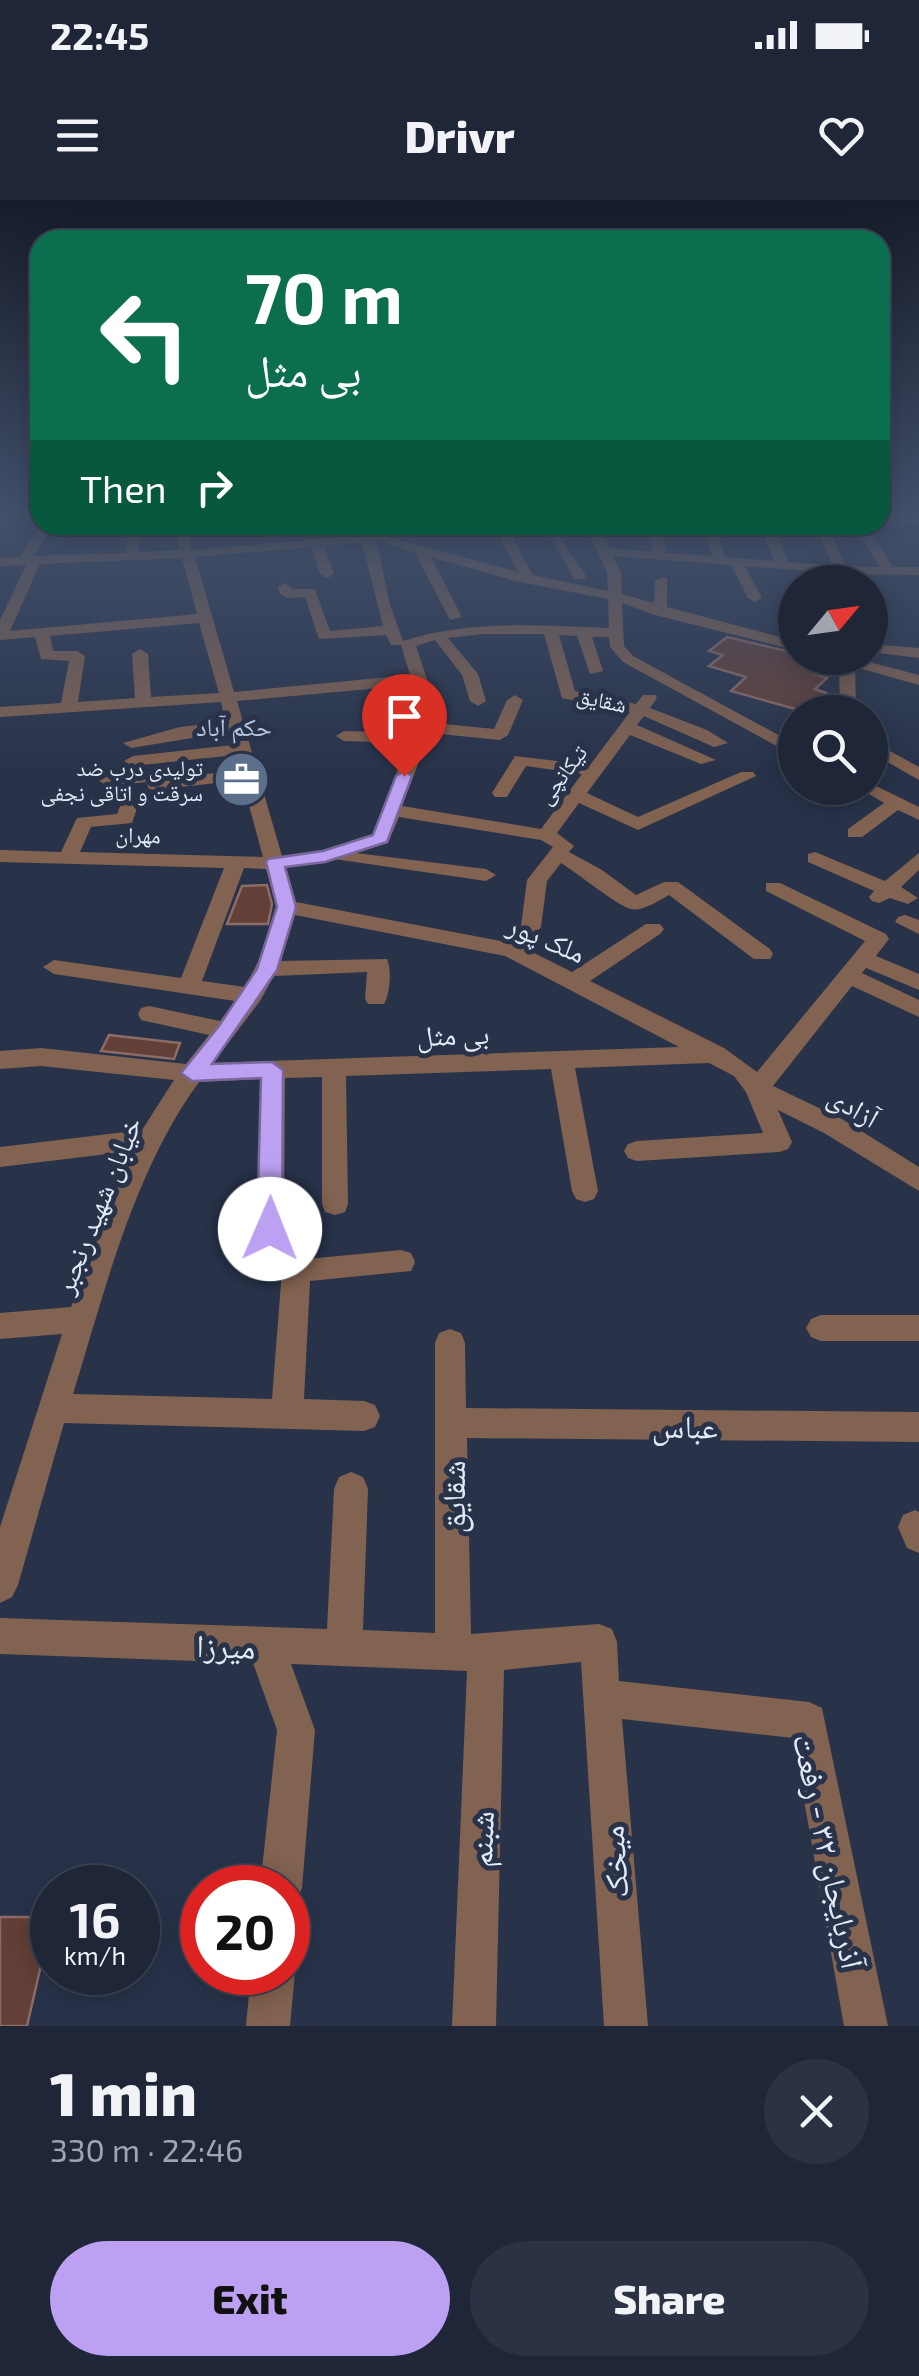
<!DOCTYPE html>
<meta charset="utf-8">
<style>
:root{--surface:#1e2638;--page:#2b3243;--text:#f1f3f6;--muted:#a1a5ae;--line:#3c4353;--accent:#bca0f2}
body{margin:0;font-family:"Exo 2","Noto Naskh Arabic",sans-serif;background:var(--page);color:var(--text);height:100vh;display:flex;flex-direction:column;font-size:38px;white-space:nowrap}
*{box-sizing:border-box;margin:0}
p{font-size:32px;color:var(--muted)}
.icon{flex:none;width:55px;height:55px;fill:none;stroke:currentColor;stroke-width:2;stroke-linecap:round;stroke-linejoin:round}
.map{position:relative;height:1826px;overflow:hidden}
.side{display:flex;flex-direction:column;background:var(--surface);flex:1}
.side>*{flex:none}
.hud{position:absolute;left:30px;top:30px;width:860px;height:305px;border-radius:30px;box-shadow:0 5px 25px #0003,0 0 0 2px var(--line);background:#0b6e4f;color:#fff;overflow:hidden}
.needle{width:65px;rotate:61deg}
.tools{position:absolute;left:778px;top:365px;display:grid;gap:20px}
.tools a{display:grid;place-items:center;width:110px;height:110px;border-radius:50%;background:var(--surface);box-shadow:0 5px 25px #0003,0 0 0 2px var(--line);font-size:50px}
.speed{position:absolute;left:30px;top:1665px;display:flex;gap:20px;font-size:50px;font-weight:700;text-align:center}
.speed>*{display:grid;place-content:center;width:130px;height:130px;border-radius:50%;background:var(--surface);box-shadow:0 5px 25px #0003,0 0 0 2px var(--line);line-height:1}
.speed small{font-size:25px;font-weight:400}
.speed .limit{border:15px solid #d22;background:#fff;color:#111}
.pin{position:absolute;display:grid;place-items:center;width:85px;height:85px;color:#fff;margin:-102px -42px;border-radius:50% 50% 50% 0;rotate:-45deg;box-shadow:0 0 10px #0007}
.pin .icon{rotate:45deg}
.me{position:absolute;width:110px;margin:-55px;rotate:1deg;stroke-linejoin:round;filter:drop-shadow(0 0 8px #0008)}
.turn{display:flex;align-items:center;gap:35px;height:210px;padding:0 50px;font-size:45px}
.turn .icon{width:130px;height:130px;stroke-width:2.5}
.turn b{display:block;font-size:70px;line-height:85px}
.then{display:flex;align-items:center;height:95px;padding:0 50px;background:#0003;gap:20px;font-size:38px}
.round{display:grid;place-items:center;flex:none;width:105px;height:105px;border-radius:52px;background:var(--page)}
.headline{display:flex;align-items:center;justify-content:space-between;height:170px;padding:0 50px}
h1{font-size:60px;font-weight:800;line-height:75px}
.action{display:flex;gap:20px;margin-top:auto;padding:20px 50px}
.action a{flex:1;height:115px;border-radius:60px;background:var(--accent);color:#111;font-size:40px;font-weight:800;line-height:115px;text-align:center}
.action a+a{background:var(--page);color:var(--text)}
.status{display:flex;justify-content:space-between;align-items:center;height:70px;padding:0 50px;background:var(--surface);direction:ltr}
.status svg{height:28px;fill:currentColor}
header{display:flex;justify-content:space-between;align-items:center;height:130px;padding:0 50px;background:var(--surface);font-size:45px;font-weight:800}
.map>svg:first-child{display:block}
</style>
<div class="status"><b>22:45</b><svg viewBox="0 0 49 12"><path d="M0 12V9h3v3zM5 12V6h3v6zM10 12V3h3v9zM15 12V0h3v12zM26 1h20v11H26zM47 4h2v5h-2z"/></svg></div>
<header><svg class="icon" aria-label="menu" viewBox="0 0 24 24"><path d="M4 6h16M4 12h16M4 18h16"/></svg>Drivr<svg class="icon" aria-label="heart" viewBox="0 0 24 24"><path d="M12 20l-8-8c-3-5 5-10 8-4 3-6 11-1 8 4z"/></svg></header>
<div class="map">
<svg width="919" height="1826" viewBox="0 0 919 1826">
<rect width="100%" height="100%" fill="#28334a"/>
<path fill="#623f37" stroke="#8d6c65" stroke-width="2.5" d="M727,437L795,453V458H829L814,473L827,478L815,489L826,493L806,512L731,491L746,477L709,466L723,455L709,451Z
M267,685L272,704L268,724H227L242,686Z
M109,835L180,843L174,859L101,851Z
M0,1717H52L27,1826H0Z"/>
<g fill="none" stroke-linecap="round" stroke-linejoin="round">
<path fill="#826250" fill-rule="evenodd" d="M0,316H12L0,329Z
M880,317H919V325H880Z
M41,325L52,327L34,356L126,353L129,325H141L139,352L180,350L173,325H185L192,350L366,335L353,327L365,325L400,340L518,372L493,325H505L533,375L608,391L607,372L585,325H597L609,348L653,352L649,325H661L666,353L712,356L703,325H715L725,357L774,361L761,325H773L788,362L833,365L814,325H826L846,366L880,367L854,325H866L893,367H919V375L850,374L851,382H844L837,373L745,366L762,398L755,402L748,398L731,365L613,356L621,372L622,394L654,403L655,380L667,377V407L795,441V450L655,415L622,403L624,446L633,456L795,544V556L623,462L610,447L609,437H592L603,471L590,474L577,436L559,435L575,491L636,504L643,495H655L657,498L650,508L707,530L728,543L714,547L644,516L637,525L716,560L701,564L630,535L587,593L638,617L741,572H753L756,576L638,630L579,603L557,633L574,646L569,652L602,670L636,695L664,682H678L770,749L773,754L770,759H754L669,695C659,700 643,712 631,709C619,707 576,672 561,663L547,681L541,727L524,748L572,772L646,724H660L664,729L660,734L590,781L724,848L757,872L865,741L766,691V683H780L886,734L889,739L876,756L919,774V790L866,768L862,773L919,800V817L852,786L773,886L842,919L919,967V991L824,933L778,910L792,942L788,949L779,952L637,961L628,958L624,951L628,944L637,941L763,933L746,892L734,876L709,863L575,868L598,991L594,999L585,1002L576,999L572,991L551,869L346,876L348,1004L345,1012L335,1015L325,1012L322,1004V877L285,878L284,1029L280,1037L270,1040L260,1037L256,1029L261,879L199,882C134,971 105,1090 73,1194L272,1199L282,1070L286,1061L401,1050L411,1053L415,1062L411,1071L310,1081L304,1199L364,1201L375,1205L380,1216L375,1227L364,1231L64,1223L18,1385L12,1397L0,1403V1327L62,1134L0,1139V1113L71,1107L132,951L0,967V947L142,930L174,880L41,866L0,869V851L41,848L186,864L209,835L141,820L138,814L141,808L149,806L220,821L235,801L54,774L43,767L54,760L181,778L224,668L0,662V650L61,652L77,618L117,614L121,604L128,602L137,608L132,623L91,627L80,652L263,657L242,580L155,590L149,589L146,582L108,586L99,581L108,576L155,571L164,579L239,570L235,555L133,566L124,561L133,556L233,545L229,532L131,548L123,543L180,527L226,522L221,502L0,517V507L61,503L69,461L41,459L35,437L0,440V420L26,365L0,366V358L20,357ZM376,339L415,353L450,420L462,417L431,357L515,381L608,399L609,428C539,426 471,419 403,441L390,405ZM362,343L383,426L330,431L315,389H293L285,383L278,387L280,394L287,398L305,397L319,439L386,435L391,445H401L410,475L234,492L195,357L312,347L320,374L327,378L334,374L324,346ZM182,358L197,414L10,431L40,364ZM199,423L219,493L151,497L148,454L140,449L132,454L135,498L78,502L85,456L77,451H53L50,436ZM483,434H544L562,498L630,512L590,565L515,556L492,593L495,597H507L526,566L582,574L541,629L402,606L430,533L500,540L508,535L523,500L515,495L507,500L494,529L435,523L439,516L416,446L435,440L462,475L470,501L478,506L486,501L478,474L448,438ZM413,485L423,516L414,533L344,531L336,536L344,541L408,543L373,635L323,650L282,656L237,501ZM399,617L541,640L553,647L527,680L521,726L506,742L296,702L286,667L334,659L486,681L496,675L486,669L356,653L388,643ZM244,668L266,669L277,707L261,756L245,787L202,781ZM295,715L505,756L679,847L213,863L260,801L274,776L367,772L365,799L368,804H384C390,794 392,770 387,759L281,761Z
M547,330H555L586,376L584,379H574Z
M870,444L919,448V458L870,452Z
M832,458H854L919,475V485L855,467L856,512H840L839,463Z
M870,540L919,567V580L870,552Z
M870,583L919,607V620L898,610L862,637H848V629L884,603L859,588H870Z
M815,652L885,681L919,653V670L901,687L918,698L908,704L890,698L879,703L872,701L869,697L874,691L808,662V654Z
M905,715L919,720V734L895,722L898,717Z
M821,1115H919V1141H821L811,1137L806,1128L811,1119Z
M450,1129L461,1133L465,1143L466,1208L919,1212V1242L467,1238L471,1434L599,1424L612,1429L617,1442L619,1481L809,1502L822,1508L888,1826H844L793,1538L622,1519L648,1826H604L581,1462L504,1470L496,1826H452L467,1471L291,1464L315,1530L302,1688L296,1703L288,1706V1688H260L277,1530L253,1463L0,1454V1418L327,1429L334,1289L339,1277L351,1272L363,1277L368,1289L363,1430L435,1433V1143L439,1133Z
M915,1310L919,1312V1353L907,1348L898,1327L903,1315Z
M288,1756L295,1772L290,1826H246L251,1772H288Z"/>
</g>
<linearGradient id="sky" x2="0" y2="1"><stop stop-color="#161c29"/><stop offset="0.55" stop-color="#42506b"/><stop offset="1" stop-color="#42506b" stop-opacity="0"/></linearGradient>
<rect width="919" height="572" fill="url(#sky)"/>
<path fill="#bca0f2" stroke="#7a689d" stroke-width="2.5" d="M404,571L412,576L387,642L325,662L285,667L296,707L277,770L212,864L272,862L283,870L282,1029L278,1036L270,1039L261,1036L257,1029L261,878L192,881L181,873L219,826L257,769L277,707L266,662L268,659L323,651L373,635L396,576Z"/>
<defs>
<symbol id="office-disc" viewBox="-11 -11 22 22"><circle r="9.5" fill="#5c6f8a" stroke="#28334a"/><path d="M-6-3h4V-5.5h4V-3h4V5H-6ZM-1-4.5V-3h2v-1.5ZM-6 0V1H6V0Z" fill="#fff"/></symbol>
</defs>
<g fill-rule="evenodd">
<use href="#office-disc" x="210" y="548" width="63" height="63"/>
</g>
<g text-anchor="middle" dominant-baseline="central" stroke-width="10" stroke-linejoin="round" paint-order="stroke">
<g font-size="22" fill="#e2eaf9" stroke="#28334a">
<text transform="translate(602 499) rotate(12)">شقایق</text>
<text transform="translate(561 574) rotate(-53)">تیکانچی</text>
<text transform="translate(138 634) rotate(1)">مهران</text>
</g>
<g font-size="22" fill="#e2eaf9" stroke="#28334a" text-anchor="end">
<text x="203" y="567">تولیدی درب ضد<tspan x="203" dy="25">سرقت و اتاقی نجفی</tspan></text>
</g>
<g font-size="25" fill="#b6c4e0" stroke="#28334a">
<text x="234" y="526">حکم آباد</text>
</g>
<g font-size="28" fill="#e2eaf9" stroke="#28334a">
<text transform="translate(547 738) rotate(23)">ملک پور</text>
<text transform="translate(453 834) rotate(-2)">بی مثل</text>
<text transform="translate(854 906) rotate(30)">آزادی</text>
<text transform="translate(97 1005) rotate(-68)">خیابان شهید رنجبر</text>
</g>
<g font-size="32" fill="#e2eaf9" stroke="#28334a">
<text transform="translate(685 1225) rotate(1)">عباس</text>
<text transform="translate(452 1297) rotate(-90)">شقایق</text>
<text transform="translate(226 1445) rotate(2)">میرزا</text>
<text transform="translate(480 1639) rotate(-88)">شبنم</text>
<text transform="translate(830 1651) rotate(78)">آذربایجان ۳۲ - رفعت</text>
<text transform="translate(613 1662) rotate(-94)">میخک</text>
</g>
</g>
</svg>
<div class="tools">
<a><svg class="needle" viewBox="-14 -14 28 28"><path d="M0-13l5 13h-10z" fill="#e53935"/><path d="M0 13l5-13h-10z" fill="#a1a5ae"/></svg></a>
<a><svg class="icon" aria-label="search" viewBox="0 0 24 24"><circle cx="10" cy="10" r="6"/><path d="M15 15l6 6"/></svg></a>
</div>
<div class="speed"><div>16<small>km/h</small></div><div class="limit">20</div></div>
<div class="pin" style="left:404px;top:576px;background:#d93025"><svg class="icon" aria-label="arrive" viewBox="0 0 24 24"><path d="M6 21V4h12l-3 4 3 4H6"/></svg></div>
<svg class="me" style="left:270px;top:1029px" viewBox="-20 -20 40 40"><circle r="19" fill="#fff"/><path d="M0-13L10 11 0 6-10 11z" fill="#bca0f2"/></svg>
<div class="hud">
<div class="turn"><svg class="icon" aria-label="left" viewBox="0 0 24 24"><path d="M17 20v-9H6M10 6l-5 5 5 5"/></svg><div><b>70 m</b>بی مثل</div></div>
<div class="then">Then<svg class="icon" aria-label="right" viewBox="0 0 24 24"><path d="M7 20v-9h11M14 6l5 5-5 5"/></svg></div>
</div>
</div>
<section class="side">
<div class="headline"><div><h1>1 min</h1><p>330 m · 22:46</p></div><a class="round"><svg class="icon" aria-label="close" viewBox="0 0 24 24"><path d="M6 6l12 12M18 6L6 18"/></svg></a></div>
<div class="action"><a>Exit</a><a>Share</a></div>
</section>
